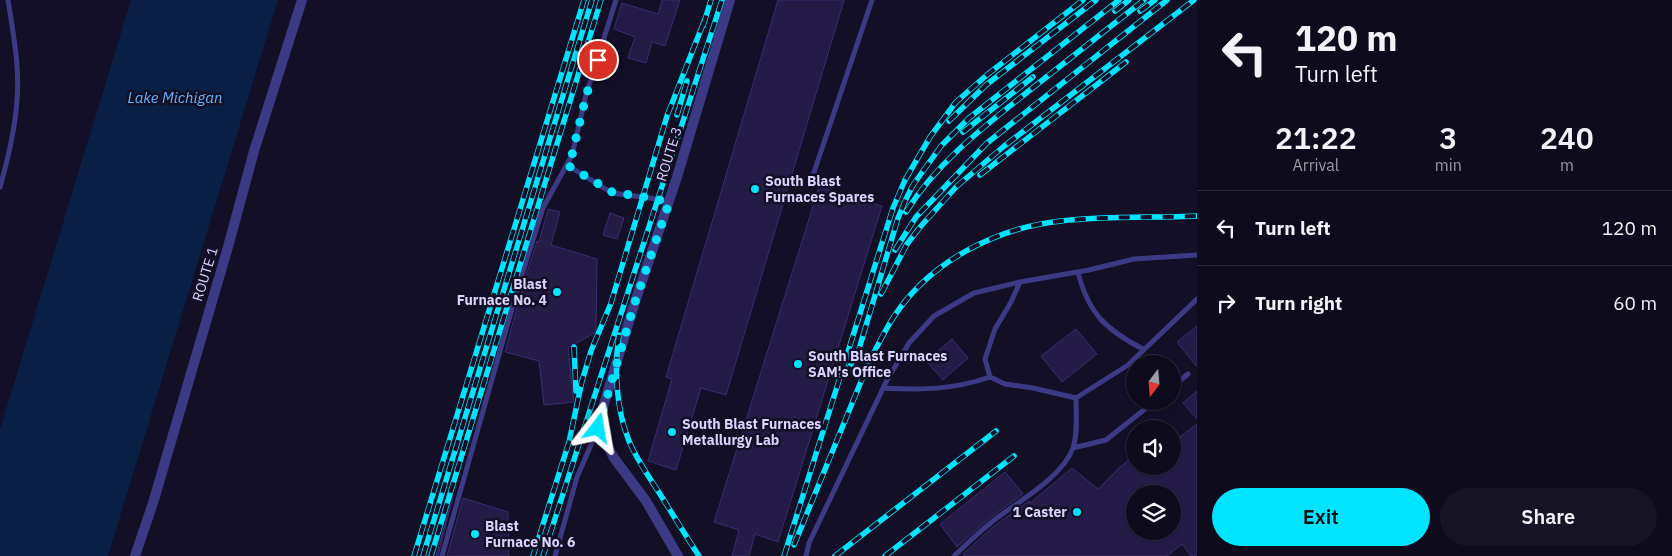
<!DOCTYPE html>
<style>
:root{--surface:#0e0b1c;--page:#171425;--text:#f1f3f6;--muted:#9b9ba3;--line:#2e2b3b;--accent:#00e5ff}
body{margin:0;font-family:"IBM Plex Sans",sans-serif;background:var(--page);color:var(--text);height:100vh;display:flex;flex-direction:column;font-size:19px;white-space:nowrap}
*{box-sizing:border-box;margin:0}
p{font-size:16px;color:var(--muted)}
.icon{flex:none;width:28px;height:28px;fill:none;stroke:currentColor;stroke-width:2;stroke-linecap:round;stroke-linejoin:round}
.map{position:relative;flex:1;overflow:hidden}
.panel{display:flex;flex-direction:column;background:var(--surface);width:475px}
.panel>*{flex:none}
.top-card{background:#0e0b1c;color:var(--text);overflow:hidden}
.needle{width:32px;rotate:196deg}
.controls{position:absolute;left:1126px;top:355px;display:grid;gap:10px}
.controls a{display:grid;place-items:center;width:55px;height:55px;border-radius:50%;background:var(--surface);box-shadow:0 1px 4px #0004,0 0 0 1px var(--line);font-size:25px}
.pin{position:absolute;display:grid;place-items:center;width:42px;height:42px;color:#fff;margin:-21px;border:2px solid #fff;border-radius:50%;box-shadow:0 1px 5px #0007}
.me{position:absolute;width:55px;margin:-28px;rotate:14deg;stroke-linejoin:round;filter:drop-shadow(0 0 4px #0008)}
.turn{display:flex;align-items:center;gap:18px;height:105px;padding:0 15px;font-size:22px}
.turn .icon{width:65px;height:65px;stroke-width:2.5}
.turn b{display:block;font-size:35px;line-height:42px}
.eta{display:flex;justify-content:space-evenly;align-items:center;height:85px;text-align:center}
.eta b{font-size:30px;font-weight:600;line-height:35px}
.button{display:flex;gap:10px;margin-top:auto;padding:10px 15px}
.button a{flex:1;height:58px;border-radius:30px;background:var(--accent);color:#111;font-size:20px;font-weight:600;line-height:58px;text-align:center}
.button a+a{background:var(--page);color:var(--text)}
ul{padding:0;list-style:none}
li{display:flex;align-items:center;gap:15px;height:75px;padding:0 15px;border-top:1px solid var(--line)}
li div{flex:1}
li b{display:block;font-size:19px}
li em{font-style:normal}
main{display:flex;flex:1;min-height:0}
.map>svg:first-child{display:block}
</style>
<main>
<div class="map">
<svg width="1197" height="556" viewBox="0 0 1197 556">
<rect width="100%" height="100%" fill="#130f26"/>
<path fill="#0a1f44" d="M131,0H278L108,556H0V429Z"/>
<path fill="#241b47" stroke="#3b2d73" fill-rule="evenodd" d="M662,0H680L665,46L652,42L646,63L628,58L635,37L614,29L622,3L658,14Z
M778,0H844L726,395L701,388L676,470L648,461L672,379L666,377Z
M819,187L882,206L778,542L755,534L749,556H732L739,530L714,522Z
M548,209L560,212L551,245L597,259L596,332L568,348L574,402L544,405L539,361L505,352L523,285L537,241L539,242Z
M610,213L624,218L617,239L603,235Z
M1197,326V367L1177,342Z
M1076,329L1097,354L1062,382L1041,356Z
M952,339L968,358L943,380L926,361Z
M1197,391V419L1183,403Z
M1197,424V556H1191L1182,544L1167,556H965L963,554L994,526L1029,501L1030,503L1072,468L1098,489L1120,467L1135,455V466H1172V443ZM1135,494H1172V531H1135Z
M1005,472L1023,494L989,519L957,547L940,524Z
M453,496L438,556H436Z
M463,498L508,512L509,556H447Z"/>
<g fill="none" stroke-linecap="round" stroke-linejoin="round">
<path stroke="#3d3a85" stroke-width="5" d="M567,165L612,193L657,199L668,203
M810,184L872,0
M0,187C8,159 15,130 17,100C20,67 13,33 8,0
M1078,272C1088,313 1106,330 1143,349
M1020,282L1011,302L995,329L985,359L990,377L1005,384L1033,388L1076,398
M1172,387L1188,374
M883,388C923,390 952,390 990,377
M1073,448L1106,440L1155,401
M442,556L519,284L543,208L572,155L586,95L616,0
M555,556L577,477L598,429
M806,556L809,543L886,382L909,343L934,316L974,293L1020,282L1089,270L1134,259L1197,255
M954,556C968,543 982,529 997,518C1021,500 1063,476 1073,448C1078,432 1076,414 1076,398L1128,365L1197,299"/>
<path stroke="#3d3a85" stroke-width="10" d="M135,556L153,503L228,247L254,151L302,0
M678,556L646,501L614,458L598,429L604,404L634,305L677,177L730,0"/>
<defs>
<path id="rail" d="M1115,11L1129,0
M1140,11L1155,0
M703,26L711,0
M677,115L687,81
M949,121L986,85L1096,0
M963,132L1033,77
M980,175L1126,62
M906,212C937,162 985,126 1030,90C1068,60 1106,30 1144,0
M895,250L916,217L987,143L1167,0
M881,294L907,244L921,226L956,187L1003,147L1194,0
M619,335C614,368 616,409 629,441C637,460 649,477 660,494C673,515 686,536 699,556
M574,347L576,391
M845,376L859,349L898,218L906,199L913,185L941,146L969,118L1119,0
M794,545L869,362C877,347 884,332 893,318C929,262 995,228 1061,221C1106,216 1152,218 1197,216
M414,556L584,0
M423,556L592,0
M431,556L601,0
M533,556L569,442L582,381L591,351L611,303L667,116L705,19
M543,556L722,0
M784,556L893,208L905,180L930,137L956,102L988,74L1083,0
M835,556L996,431
M885,556L1014,456"/>
</defs>
<use href="#rail" stroke="#00e5ff" stroke-width="5.5"/>
<use href="#rail" stroke="#130f26" stroke-width="4" stroke-dasharray="11" stroke-linecap="butt"/>
</g>
<g fill="none" stroke-linecap="round" stroke-linejoin="round">
<path stroke="#00e5ff" stroke-width="9" stroke-dasharray="0 16.2" d="M598,60L586,96L572,155L567,165L612,192L657,199L669,203L634,305L598,428"/>
</g>
<g fill="#00e5ff" stroke="#130f26" stroke-width="2">
<circle cx="755" cy="189" r="5"/>
<circle cx="557" cy="292" r="5"/>
<circle cx="798" cy="364" r="5"/>
<circle cx="672" cy="432" r="5"/>
<circle cx="1077" cy="512" r="5"/>
<circle cx="475" cy="534" r="5"/>
</g>
<g text-anchor="middle" dominant-baseline="central" stroke-width="5" stroke-linejoin="round" paint-order="stroke">
<g font-size="14" fill="#d9d4ff" stroke="#130f26">
<text transform="translate(669 154) rotate(-73)">ROUTE 3</text>
<text transform="translate(205 274) rotate(-73)">ROUTE 1</text>
</g>
<g font-size="14" font-weight="bold" fill="#d9d4ff" stroke="#130f26" text-anchor="start">
<text x="765" y="181">South Blast<tspan x="765" dy="16">Furnaces Spares</tspan></text>
<text x="547" y="284" text-anchor="end">Blast<tspan x="547" dy="16">Furnace No. 4</tspan></text>
<text x="808" y="356">South Blast Furnaces<tspan x="808" dy="16">SAM's Office</tspan></text>
<text x="682" y="424">South Blast Furnaces<tspan x="682" dy="16">Metallurgy Lab</tspan></text>
<text x="1067" y="512" text-anchor="end">1 Caster</text>
<text x="485" y="526">Blast<tspan x="485" dy="16">Furnace No. 6</tspan></text>
</g>
<g font-size="15" font-style="italic" fill="#62b6ff" stroke="#130f26">
<text x="175" y="97">Lake Michigan</text>
</g>
</g>
</svg>
<div class="controls">
<a><svg class="needle" viewBox="-14 -14 28 28"><path d="M0-13l5 13h-10z" fill="#e53935"/><path d="M0 13l5-13h-10z" fill="#9b9ba3"/></svg></a>
<a><svg class="icon" aria-label="sound" viewBox="0 0 24 24"><path d="M4 9h4l5-4v14l-5-4H4zM17 9q2 3 0 6"/></svg></a>
<a><svg class="icon" aria-label="layers" viewBox="0 0 24 24"><path d="M12 4l9 5-9 5-9-5zM3 14l9 5 9-5"/></svg></a>
</div>
<div class="pin" style="left:598px;top:60px;background:#d93025"><svg class="icon" aria-label="arrive" viewBox="0 0 24 24"><path d="M6 21V4h12l-3 4 3 4H6"/></svg></div>
<svg class="me" style="left:598px;top:428px" viewBox="-20 -20 40 40"><path d="M0-17L14 15 0 8-14 15z" fill="#00e5ff" stroke="#fff" stroke-width="4"/></svg>
</div>
<section class="panel">
<div class="top-card">
<div class="turn"><svg class="icon" aria-label="left" viewBox="0 0 24 24"><path d="M17 20v-9H6M10 6l-5 5 5 5"/></svg><div><b>120 m</b>Turn left</div></div>
</div>
<div class="eta">
<div><b>21:22</b><p>Arrival</p></div>
<div><b>3</b><p>min</p></div>
<div><b>240</b><p>m</p></div>
</div>
<ul>
<li><svg class="icon" aria-label="left" viewBox="0 0 24 24"><path d="M17 20v-9H6M10 6l-5 5 5 5"/></svg><div><b>Turn left</b></div><em>120 m</em></li>
<li><svg class="icon" aria-label="right" viewBox="0 0 24 24"><path d="M7 20v-9h11M14 6l5 5-5 5"/></svg><div><b>Turn right</b></div><em>60 m</em></li>
</ul>
<div class="button"><a>Exit</a><a>Share</a></div>
</section>
</main>
